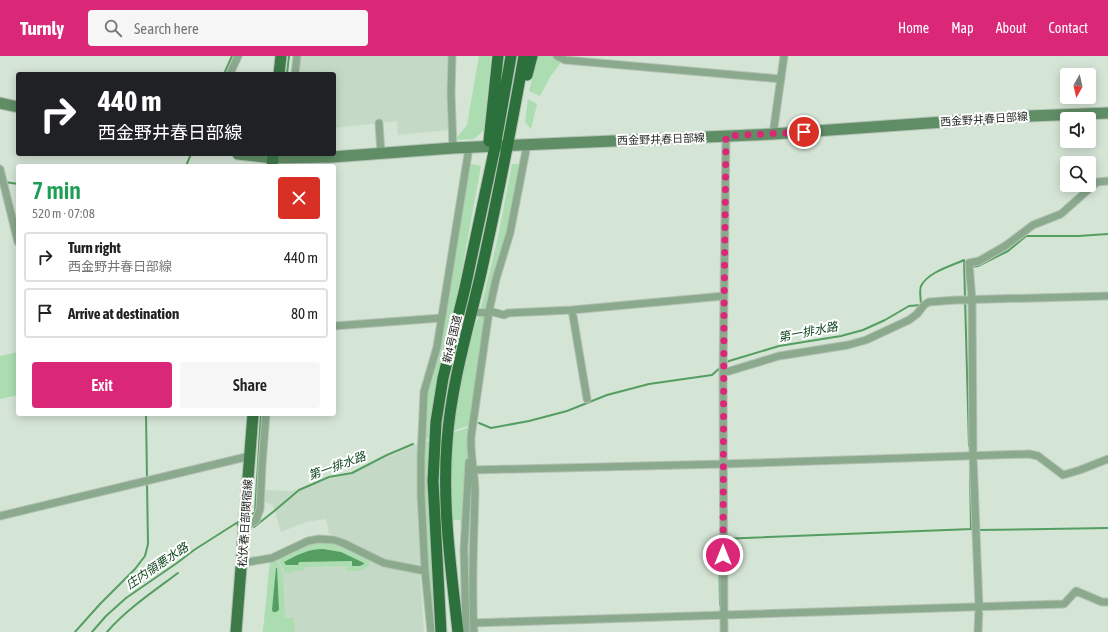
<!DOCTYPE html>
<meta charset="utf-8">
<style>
:root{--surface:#fff;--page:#f6f6f6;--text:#222;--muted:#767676;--line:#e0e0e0;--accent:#db2777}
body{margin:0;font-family:"Asap Condensed","Noto Sans JP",sans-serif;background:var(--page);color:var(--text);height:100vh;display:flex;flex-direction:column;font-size:15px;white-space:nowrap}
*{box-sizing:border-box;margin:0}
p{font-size:13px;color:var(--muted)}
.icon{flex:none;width:22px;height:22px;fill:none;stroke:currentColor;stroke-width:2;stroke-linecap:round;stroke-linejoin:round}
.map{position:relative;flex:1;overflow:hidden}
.sheet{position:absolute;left:16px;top:108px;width:320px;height:252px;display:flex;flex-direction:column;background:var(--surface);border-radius:4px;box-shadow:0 2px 10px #0003}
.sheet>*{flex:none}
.top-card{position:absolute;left:16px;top:16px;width:320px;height:84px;border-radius:4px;box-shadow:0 2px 10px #0003;background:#202124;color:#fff;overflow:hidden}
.needle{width:26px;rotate:188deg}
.controls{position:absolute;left:1060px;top:12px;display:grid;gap:8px}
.controls a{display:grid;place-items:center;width:36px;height:36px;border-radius:4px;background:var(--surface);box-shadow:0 2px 10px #0003;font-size:20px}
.pin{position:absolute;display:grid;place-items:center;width:34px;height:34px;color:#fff;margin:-17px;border:2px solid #fff;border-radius:50%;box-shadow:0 1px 4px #0007}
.me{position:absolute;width:44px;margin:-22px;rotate:0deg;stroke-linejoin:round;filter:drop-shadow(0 0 3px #0008)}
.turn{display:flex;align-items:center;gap:14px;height:84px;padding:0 16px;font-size:18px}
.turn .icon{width:52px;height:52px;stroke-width:2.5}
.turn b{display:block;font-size:28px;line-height:34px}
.round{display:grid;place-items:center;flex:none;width:42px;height:42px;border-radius:4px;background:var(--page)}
.overview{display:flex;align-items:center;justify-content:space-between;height:68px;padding:0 16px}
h1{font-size:24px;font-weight:600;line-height:30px;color:#1e9e55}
.action{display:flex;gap:8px;margin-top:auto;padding:8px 16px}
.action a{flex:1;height:46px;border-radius:4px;background:var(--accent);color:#fff;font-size:16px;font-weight:600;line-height:46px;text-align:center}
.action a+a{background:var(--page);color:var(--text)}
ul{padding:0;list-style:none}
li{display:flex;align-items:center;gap:12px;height:50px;margin:0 8px 6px;padding:0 8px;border:2px solid var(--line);border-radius:4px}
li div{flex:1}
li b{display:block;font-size:15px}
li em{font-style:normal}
header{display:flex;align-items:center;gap:24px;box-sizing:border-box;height:56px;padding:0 20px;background:var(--accent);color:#fff}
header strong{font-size:19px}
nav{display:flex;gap:22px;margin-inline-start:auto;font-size:14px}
.search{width:280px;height:36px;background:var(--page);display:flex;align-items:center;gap:10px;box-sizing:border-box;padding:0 14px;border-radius:4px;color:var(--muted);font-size:15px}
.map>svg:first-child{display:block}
</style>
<header>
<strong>Turnly</strong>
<div class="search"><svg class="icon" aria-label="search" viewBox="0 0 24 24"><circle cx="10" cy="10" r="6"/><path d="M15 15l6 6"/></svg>Search here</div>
<nav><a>Home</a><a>Map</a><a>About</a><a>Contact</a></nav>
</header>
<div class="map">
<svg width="1108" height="576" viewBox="0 0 1108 576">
<rect width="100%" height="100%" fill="#d4e4d5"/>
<path fill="#c4dac6" d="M300,0H448L447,31L448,74L398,79L397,65L334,72V18H298Z
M419,387L421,509L420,510L391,505L364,495L337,480L329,478L326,463L306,466L281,476L274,452L269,447L261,446L263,434L292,435L295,433L297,435L319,426L352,417Z
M336,488L388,511L420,518L424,576H263L270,506L301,491Z"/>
<path fill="#abddb1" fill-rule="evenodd" d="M479,0H491L484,74L474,83L455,84L467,69Z
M538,0H555L562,5L550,21L540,40L529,35Z
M528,43L537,48L531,73L525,66Z
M471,108L481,110L431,382L425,384L428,336Z
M512,108H520L508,173L487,255L481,253V251L498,181Z
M480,259L486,260L470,369L453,375C455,357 471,269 480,259Z
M18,296V339L0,343V300Z
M470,371L463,454L462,482L460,464H451L450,427L452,377Z
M430,384L438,576H433L425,463V386Z
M323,486L344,491L369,504L370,507C365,517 356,515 347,515V510L304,511V514L292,515V517H285L278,502C293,495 306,488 323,486ZM323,493L341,496L364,508L360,510H353L352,505L285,506C297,499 308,493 323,493Z
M277,503L283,518L285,562H294L295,576H263L270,506Z"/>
<path fill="#559e61" d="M323,493L341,496L364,507V508L360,510H352V505L299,506L298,509H286L284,506C297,499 308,493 323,493Z
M276,512H277L279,554L276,556H273L272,554Z"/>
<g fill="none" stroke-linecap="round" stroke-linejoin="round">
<path stroke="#559e61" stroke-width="2" d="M224,18L232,0
M287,18L289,0
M186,110L191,98
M5,126L18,128
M970,211L978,210L1008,195L1026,180H1078L1108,178
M726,307L729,305L779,290L841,280L863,274L885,264L909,250L921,249C921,243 919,235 921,230C928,216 951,210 964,204L969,390
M146,358L147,422
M479,367L491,372L529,365L567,355L607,339L649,328L712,319L721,311
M970,413L971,473
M250,459L255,456L261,358
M254,471L273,456L299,434L329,421L352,417L387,399L413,388
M978,474L1108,472
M237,491L239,472L237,467
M720,549L719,483L972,473
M75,576L100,548L135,513L145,500L148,488L147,427
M92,576L106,560L126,542L177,507L194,494L238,466
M107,576C127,553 154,535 178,517"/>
<defs>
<path id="minor" d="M452,0L451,37L453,92
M557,0L565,4L781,23
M230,18L238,0
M295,18L297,0
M379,67L381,98
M773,78L784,0
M0,113L18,186
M572,254L587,343
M489,255L504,259L508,257L572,254L724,240
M472,256L489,257
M334,270L441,262
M723,317L779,300L848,289L866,284L909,264L917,258L924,249L929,246L956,244L1108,240
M473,414L723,408L1029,398L1038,400L1063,419L1080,414L1108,403
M0,460L250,400
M245,468H250L256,464L260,453L262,409L266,358
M242,507L272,502L308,485L319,483L334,484L343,487L384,507L425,515
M473,567L1064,548L1076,535L1102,546H1108
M431,576L425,515L421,439V401L424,336L437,291L469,92
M466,576L464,493L469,406
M474,576C471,529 474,483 475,436C475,417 470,400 471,381L489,255L496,223L510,177L527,89
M724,576L723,317L726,80
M978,576L979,551L973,400L972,244L969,207L979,205L1005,190L1033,169L1061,158L1097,126L1108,125"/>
<path id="secondary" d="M0,47L18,51
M238,98L273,102L332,101L453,92L773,78L1030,60L1108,57"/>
<path id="primary" d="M279,18L281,0
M272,110L273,98
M236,576L253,358"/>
<path id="trunk" d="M527,19L532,0
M489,85L498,0
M441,576L433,425L436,366L443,322L465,232L495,91L511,0
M458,576C451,513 442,449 447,386C451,329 468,273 481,217C497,145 511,73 524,0"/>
</defs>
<use href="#minor" stroke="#b4c2b5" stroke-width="9"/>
<use href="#secondary" stroke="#b4c2b5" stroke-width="13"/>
<use href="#primary" stroke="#b4c2b5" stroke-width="13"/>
<use href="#trunk" stroke="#b4c2b5" stroke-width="13"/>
<use href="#minor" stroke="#8aa98d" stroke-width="7"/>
<use href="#secondary" stroke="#5f8d65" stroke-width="11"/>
<use href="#primary" stroke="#3e7948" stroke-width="11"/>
<use href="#trunk" stroke="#2c703b" stroke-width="11"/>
</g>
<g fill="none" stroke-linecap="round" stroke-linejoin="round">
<path stroke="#db2777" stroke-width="7" stroke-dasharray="0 12.6" d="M723,499L724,258L726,80L804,76"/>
</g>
<g text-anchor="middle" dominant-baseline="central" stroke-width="4" stroke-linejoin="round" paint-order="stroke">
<g font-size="11" fill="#232923" stroke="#fff">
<text transform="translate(984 63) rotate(-4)">西金野井春日部線</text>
<text transform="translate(661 83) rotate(-2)">西金野井春日部線</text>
<text transform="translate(452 283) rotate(-77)">新4号国道</text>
<text transform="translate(245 467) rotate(-86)">松伏春日部関宿線</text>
</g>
<g font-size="12" font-style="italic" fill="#12471f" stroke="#fff">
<text transform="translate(808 276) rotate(-11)">第一排水路</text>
<text transform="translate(337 410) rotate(-20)">第一排水路</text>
<text transform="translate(157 510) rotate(-34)">庄内領悪水路</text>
</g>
</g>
</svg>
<div class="controls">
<a><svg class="needle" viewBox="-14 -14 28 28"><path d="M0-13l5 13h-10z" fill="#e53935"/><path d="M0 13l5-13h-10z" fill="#767676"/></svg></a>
<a><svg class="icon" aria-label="sound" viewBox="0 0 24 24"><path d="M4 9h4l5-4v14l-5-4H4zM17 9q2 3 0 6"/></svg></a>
<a><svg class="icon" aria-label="search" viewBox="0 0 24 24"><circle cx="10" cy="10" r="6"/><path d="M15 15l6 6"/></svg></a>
</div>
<div class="pin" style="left:804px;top:76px;background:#d93025"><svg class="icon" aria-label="arrive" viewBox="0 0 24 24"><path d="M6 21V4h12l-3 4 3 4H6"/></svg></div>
<svg class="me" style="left:723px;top:499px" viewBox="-20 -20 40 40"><circle r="17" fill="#db2777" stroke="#fff" stroke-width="3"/><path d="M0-11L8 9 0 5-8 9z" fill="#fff"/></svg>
<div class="top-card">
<div class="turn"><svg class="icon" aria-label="right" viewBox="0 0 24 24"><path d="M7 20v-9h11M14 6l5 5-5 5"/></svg><div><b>440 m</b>西金野井春日部線</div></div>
</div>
<section class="sheet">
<div class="overview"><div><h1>7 min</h1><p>520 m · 07:08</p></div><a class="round" style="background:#d93025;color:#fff"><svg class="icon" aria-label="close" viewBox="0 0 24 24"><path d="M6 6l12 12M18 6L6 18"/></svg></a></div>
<ul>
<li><svg class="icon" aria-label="right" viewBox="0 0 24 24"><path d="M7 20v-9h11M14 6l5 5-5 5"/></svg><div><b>Turn right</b><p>西金野井春日部線</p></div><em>440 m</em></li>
<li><svg class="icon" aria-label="arrive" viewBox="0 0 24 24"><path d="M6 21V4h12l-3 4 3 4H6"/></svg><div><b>Arrive at destination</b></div><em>80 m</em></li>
</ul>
<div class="action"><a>Exit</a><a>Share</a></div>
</section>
</div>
